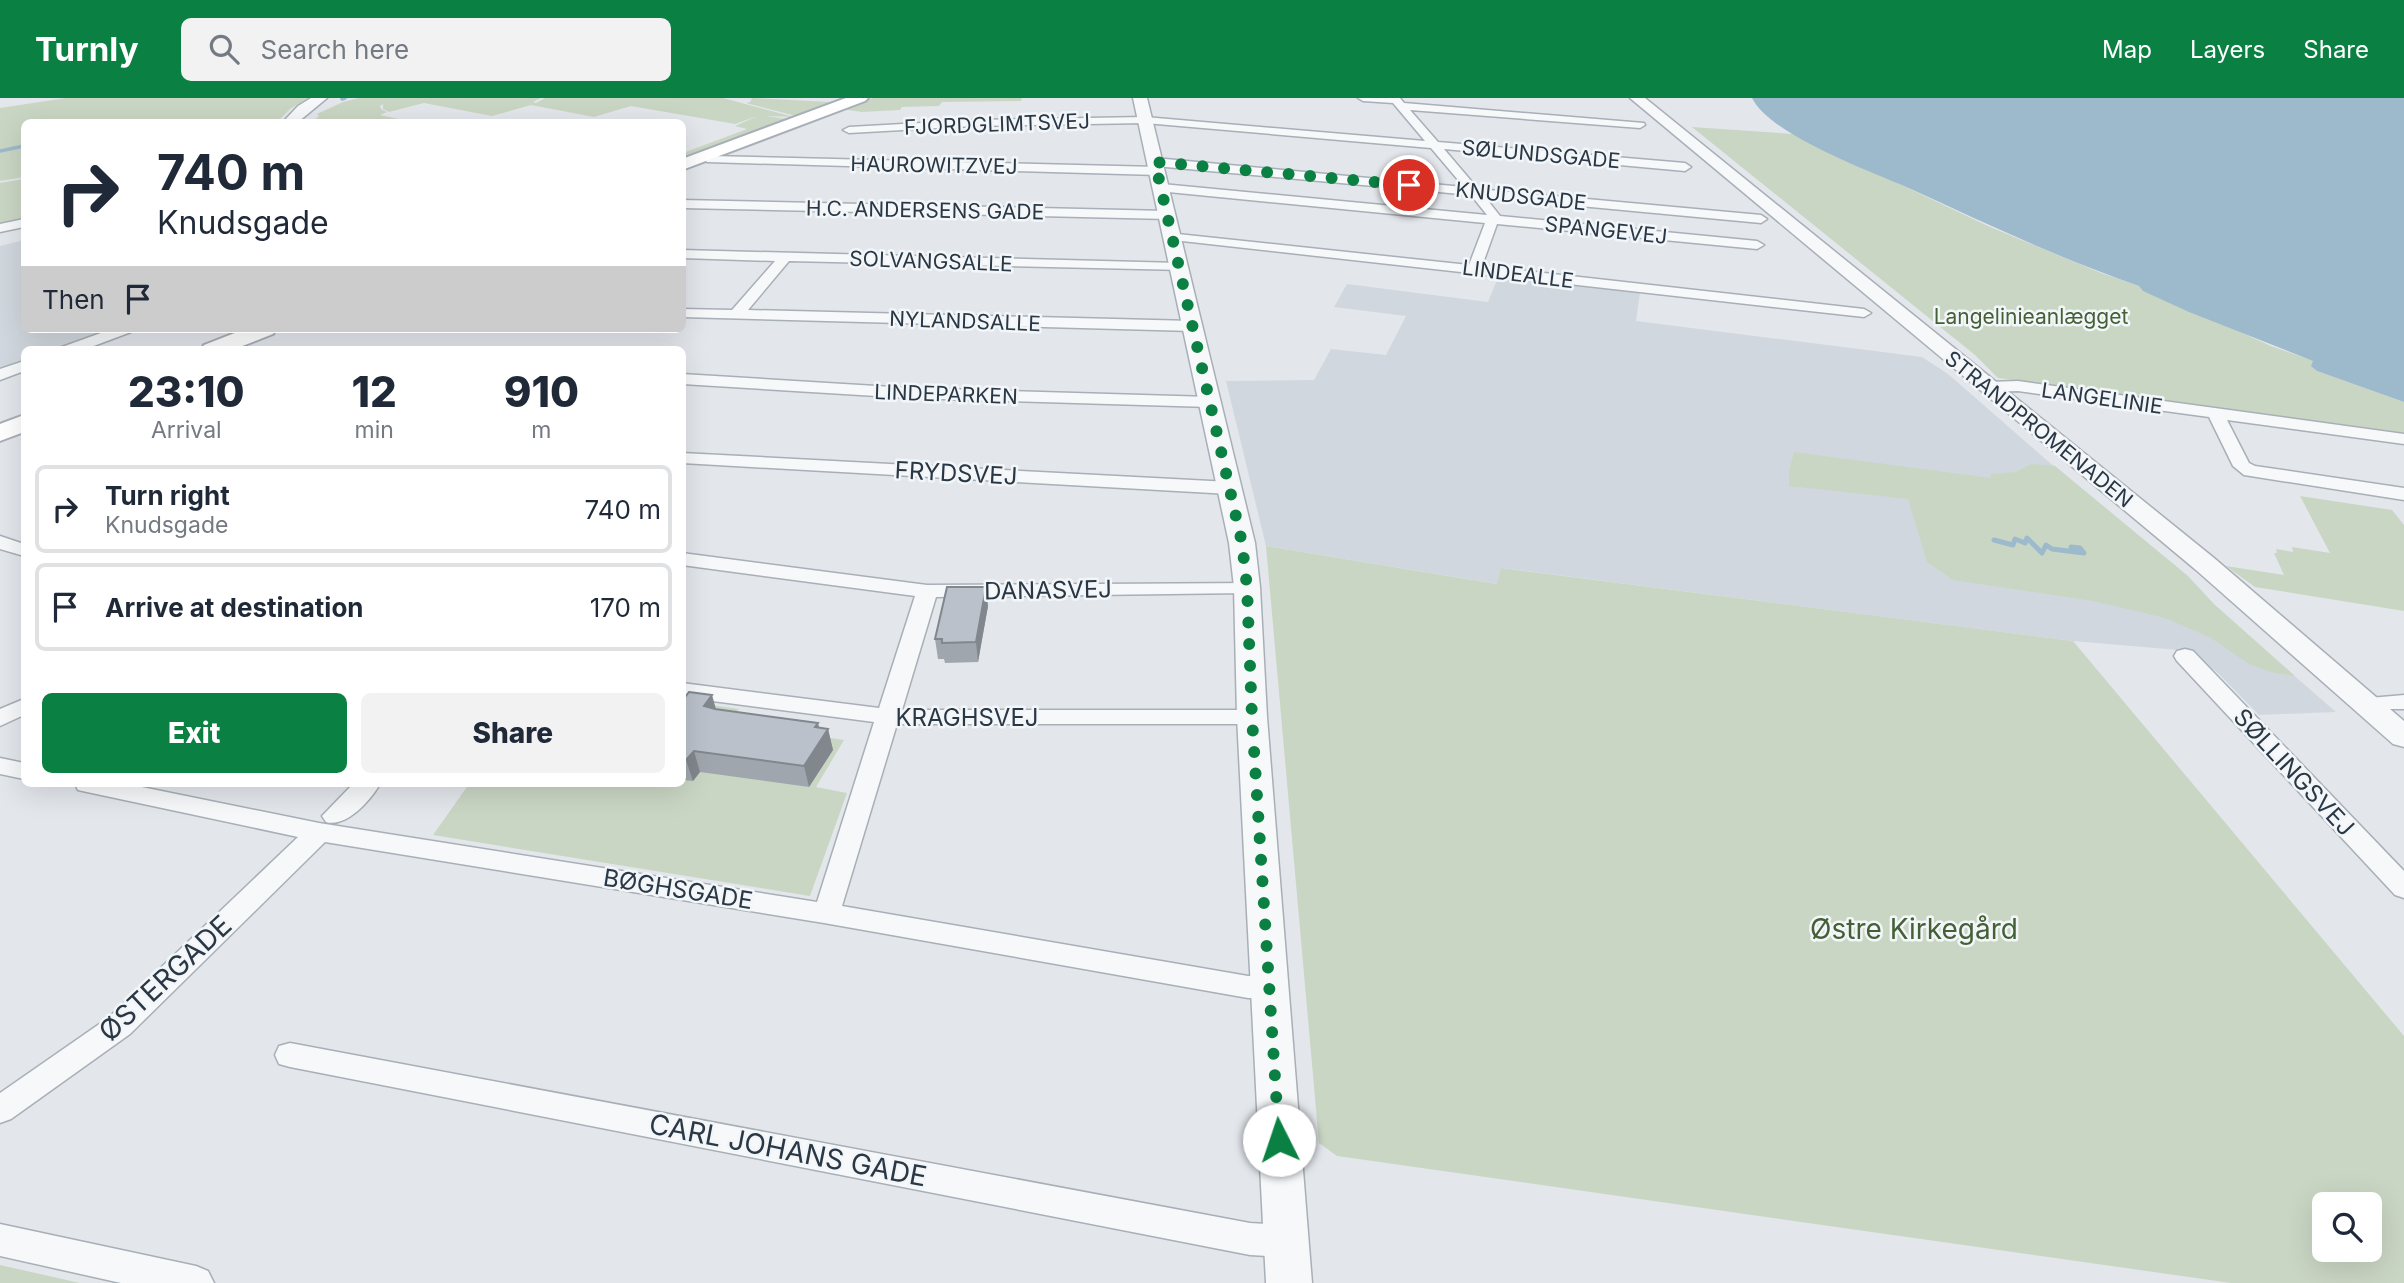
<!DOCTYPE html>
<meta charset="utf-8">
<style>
:root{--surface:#fff;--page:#f2f2f3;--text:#1f2937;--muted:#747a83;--line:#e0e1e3;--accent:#0b8043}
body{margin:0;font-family:Inter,sans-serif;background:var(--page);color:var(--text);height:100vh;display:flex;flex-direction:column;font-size:26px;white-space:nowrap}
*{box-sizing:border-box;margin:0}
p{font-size:23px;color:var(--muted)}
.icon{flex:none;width:38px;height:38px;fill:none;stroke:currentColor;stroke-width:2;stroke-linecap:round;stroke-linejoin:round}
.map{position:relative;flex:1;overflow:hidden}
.panel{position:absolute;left:21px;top:248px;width:665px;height:441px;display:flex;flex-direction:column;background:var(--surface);border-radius:10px;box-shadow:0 7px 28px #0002}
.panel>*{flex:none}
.top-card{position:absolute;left:21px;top:21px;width:665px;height:214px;border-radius:10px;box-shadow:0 7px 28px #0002;background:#fff;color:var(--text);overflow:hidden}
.controls{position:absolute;left:2312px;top:1094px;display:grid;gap:14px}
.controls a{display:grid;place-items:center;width:70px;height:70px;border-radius:10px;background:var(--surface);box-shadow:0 7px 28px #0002;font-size:35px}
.pin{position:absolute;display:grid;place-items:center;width:60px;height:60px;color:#fff;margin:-30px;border:4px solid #fff;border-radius:50%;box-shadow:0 2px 7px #0007}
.me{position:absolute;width:77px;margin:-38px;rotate:356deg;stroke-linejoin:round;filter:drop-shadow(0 0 5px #0008)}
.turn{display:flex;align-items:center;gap:24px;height:147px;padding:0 21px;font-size:32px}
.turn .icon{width:91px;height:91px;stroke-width:2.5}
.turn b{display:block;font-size:49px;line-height:60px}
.then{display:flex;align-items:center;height:66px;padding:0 21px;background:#0003;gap:14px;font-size:26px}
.eta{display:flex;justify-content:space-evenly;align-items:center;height:119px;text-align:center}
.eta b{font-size:42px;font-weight:800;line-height:49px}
.cta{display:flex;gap:14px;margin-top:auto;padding:14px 21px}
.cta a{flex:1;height:80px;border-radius:10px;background:var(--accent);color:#fff;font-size:28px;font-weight:800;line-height:80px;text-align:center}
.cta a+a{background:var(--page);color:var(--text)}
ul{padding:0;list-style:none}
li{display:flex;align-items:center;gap:21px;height:88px;margin:0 14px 10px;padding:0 7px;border:4px solid var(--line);border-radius:10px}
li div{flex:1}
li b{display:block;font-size:26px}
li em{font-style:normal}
header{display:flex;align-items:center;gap:42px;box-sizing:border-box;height:98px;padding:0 35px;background:var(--accent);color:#fff}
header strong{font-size:33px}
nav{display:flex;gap:38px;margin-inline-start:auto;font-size:24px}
.search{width:490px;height:63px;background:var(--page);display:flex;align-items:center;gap:18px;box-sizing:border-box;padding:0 24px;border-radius:10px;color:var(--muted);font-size:26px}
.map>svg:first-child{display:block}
</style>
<header>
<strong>Turnly</strong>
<div class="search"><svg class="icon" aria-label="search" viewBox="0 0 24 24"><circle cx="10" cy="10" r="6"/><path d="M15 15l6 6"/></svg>Search here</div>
<nav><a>Map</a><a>Layers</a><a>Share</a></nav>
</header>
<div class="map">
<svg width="2404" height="1185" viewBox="0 0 2404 1185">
<rect width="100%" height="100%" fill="#e3e7ec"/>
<path fill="#d1d7de" d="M24,142V231H111L53,252H24V262L0,271V148Z
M1499,177L1640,194L1636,223L1922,259L1948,276L2336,614L2259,617L2218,575L2190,553L2073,543L1502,470L1498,486L1266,448L1226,283L1314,282L1331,251L1386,257L1406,218L1334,209L1347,186L1488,204Z"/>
<path fill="#cad6c4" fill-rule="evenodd" d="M66,0H308L290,11L277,24H24V79L0,83V10Z
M359,0H541L533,4L536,5L545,0H723L794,19L766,18L787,21L683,62V55L747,31L735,28L758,18L735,26L631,8L594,19L531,7L492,18L424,5L389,14L383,11V6L380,8L381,11L387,14L380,17L408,23L421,22L412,24H312L319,18L317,16L343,4Z
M752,0L831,4L796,18L746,5L750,4Z
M873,0H1022L1021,3L942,4L939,8L902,9L900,12L862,14L840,11Z
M1692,29L1794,36L1988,128L2101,175L2139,188L2271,248L2314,263L2317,273L2404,304V336L1998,280L1975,257Z
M24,81V123L0,129V85Z
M1794,354L1991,380V376L2016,374L2031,366L2055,368L2188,478L2214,506L2295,578L2270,574L2249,566L2211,540L2165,520L2093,503L1953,482L1927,464L1908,401L1789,388V373Z
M2300,398L2392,412L2404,427V513L2255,489L2226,468L2284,477L2274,455H2277L2276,451L2293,454L2292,449L2330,455Z
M1266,448L1497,486L1501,470L2073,543L2404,938V1185H2231L1337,1058L1319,1045ZM2370,1106V1152H2324V1106Z
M683,603L739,611L729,625L844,642L816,689L847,695L810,798L433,737L469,686H682Z
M0,1167L80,1185H0Z"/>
<path fill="#9dbacd" d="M1752,0H2404V304L2317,273L2311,268L2313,263L2189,214L2143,193L2139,188C2061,161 1987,126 1913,92C1873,74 1771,38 1752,0Z"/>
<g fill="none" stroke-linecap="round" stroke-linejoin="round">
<path stroke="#9dbacd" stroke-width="3.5" d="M342,1L345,0
M0,53L24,48"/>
<path stroke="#9dbacd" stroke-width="5" d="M1994,442L2013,447L2015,441L2025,445L2027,440L2042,455L2046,447L2052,451L2084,455L2080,450L2071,449L2073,453L2080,454L2079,451H2074L2078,452"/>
<defs>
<path id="minor" d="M1358,0H1400L1404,5L1644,25L1645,27L1640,30L1410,12L1438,44L1685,65L1691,69L1685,73L1444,51L1478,91L1761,117L1767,121L1761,125L1485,99L1500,118L1757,143L1764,147L1757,151L1497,126L1482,168L1864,211L1871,215L1864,219L1173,142L1166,138L1168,135L1469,167L1485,125L1158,93V87L1162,86L1487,117L1471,97L1155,68L1149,64L1155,60L1464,89L1431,50L1145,25L974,28L849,35L843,32L849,29L974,22L1145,19L1425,43L1393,5L1363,3Z
M711,58L1158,69L1164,73L1158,77L707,64L705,62Z
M682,102L1168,113L1174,117L1168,121L682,110Z
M24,121V129L0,134V126Z
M682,152L1179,165L1184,166V172L789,163L748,212L1193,223L1201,228L1193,233L682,219V211L732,212L775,163L682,160Z
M112,231H134L131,234L83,252H60L62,249Z
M24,263V273L0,282V271Z
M682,276L909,290L1210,299L1218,304L1210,309L909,300L682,286Z
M2018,283L2404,336V346L2227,322L2249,365L2255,368L2404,390V402L2244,377L2233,368L2209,319L2018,293L1987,294L1979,289L1987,284Z
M682,355L1230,384L1239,390L1230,396L682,365Z
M0,438L24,446V458L0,451Z
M682,455L927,487L1254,485L1257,489L1254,493L1247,495L936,499L902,612H1252L1260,614L1264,619L1260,624L1252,626H897L842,808L1248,878H1269L1279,881L1283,889L1279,897L1269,900H1248L824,825L325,744L130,936L11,1021L0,1025V995L108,920L298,739L87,694L78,692L75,686H127L319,725L817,804L874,624L682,599V585L879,610L915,498L682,467Z
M2185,551L2193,553L2404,773V800L2395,797L2177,563L2174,558L2177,553Z
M2404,597V611H2358L2354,606L2358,601Z
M24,601V617L0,628V611Z
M0,660L24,665V681L0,676Z
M353,686H380C370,703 346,730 326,724L322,718Z
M290,945L1250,1125L1286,1127L1298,1132L1303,1143L1298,1154L1286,1159L1250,1157L290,969L279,966L275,957L279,948Z
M0,1126L196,1168L208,1173L214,1185H121L0,1158Z"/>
<path id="tertiary" d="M311,0H327L298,24H283L298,8Z
M1133,0H1147L1255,445L1260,489L1267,619L1312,1185H1266L1237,619L1234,489L1229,445Z
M1630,0H1645L2214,460L2404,623V649L2393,646L2196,472Z"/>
<path id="secondary" d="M846,0H868L865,3L682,72V61Z
M245,231H276L273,236L232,252H201L204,247Z
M24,317V334L0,343V326Z"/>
</defs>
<use href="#minor" stroke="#a8afb7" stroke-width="3"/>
<use href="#tertiary" stroke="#a8afb7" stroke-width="3"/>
<use href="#secondary" stroke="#a8afb7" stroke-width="4"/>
<use href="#minor" fill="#f6f8f9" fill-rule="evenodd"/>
<use href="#tertiary" fill="#f6f8f9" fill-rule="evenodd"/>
<use href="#secondary" fill="#fff" fill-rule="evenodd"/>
</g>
<path fill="#a0a6ae" d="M988,508L978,564L945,565L944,561H938L935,541Z
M682,603L716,611L828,631L833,652L809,689L700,674L693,683L682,682Z"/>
<path fill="#82878d" d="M986,489L988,508L978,564L976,544Z
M712,597L718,618L704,608Z
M818,625L822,641L828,631L833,652L809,689L804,668L815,629Z
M694,653L700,674L693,683L686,662Z"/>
<path fill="#bac1ca" stroke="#82878d" stroke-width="2" d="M947,489H986L976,544L942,545V541H935Z
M689,594L712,597L704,608L715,611L818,625L815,629L828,631L804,668L694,653L686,662H682V603Z"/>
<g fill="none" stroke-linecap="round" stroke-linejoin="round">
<path stroke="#0b8043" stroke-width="12" stroke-dasharray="0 21.6" d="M1279,1042L1252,620L1247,489L1242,445L1155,64L1409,87"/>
</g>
<g text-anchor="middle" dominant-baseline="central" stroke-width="5" stroke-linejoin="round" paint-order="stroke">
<g font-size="21" fill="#2a3745" stroke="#f3f6f9">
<text transform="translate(997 26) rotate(-2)">FJORDGLIMTSVEJ</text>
<text transform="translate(1541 56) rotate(5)">SØLUNDSGADE</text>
<text transform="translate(934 67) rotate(1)">HAUROWITZVEJ</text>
<text transform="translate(1521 98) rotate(6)">KNUDSGADE</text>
<text transform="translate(925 112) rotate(1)">H.C. ANDERSENS GADE</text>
<text transform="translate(1606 132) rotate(6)">SPANGEVEJ</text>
<text transform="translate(931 163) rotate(2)">SOLVANGSALLE</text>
<text transform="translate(1518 176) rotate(7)">LINDEALLE</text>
<text transform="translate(965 223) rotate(2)">NYLANDSALLE</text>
<text transform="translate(946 296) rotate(2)">LINDEPARKEN</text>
<text transform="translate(2102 300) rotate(8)">LANGELINIE</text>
<text transform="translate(2039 331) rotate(39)">STRANDPROMENADEN</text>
</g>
<g font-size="21" fill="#446136" stroke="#f3f6f9">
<text x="2031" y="218">Langelinieanlægget</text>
</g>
<g font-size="24" fill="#2a3745" stroke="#f3f6f9">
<text transform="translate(956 375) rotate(3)">FRYDSVEJ</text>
<text transform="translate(1048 492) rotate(-1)">DANASVEJ</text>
<text x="967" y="619">KRAGHSVEJ</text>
<text transform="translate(2294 674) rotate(47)">SØLLINGSVEJ</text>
<text transform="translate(678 791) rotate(9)">BØGHSGADE</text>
</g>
<g font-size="28" fill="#446136" stroke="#f3f6f9">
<text x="1914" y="831">Østre Kirkegård</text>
</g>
<g font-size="28" fill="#2a3745" stroke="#f3f6f9">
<text transform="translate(165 880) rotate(-43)">ØSTERGADE</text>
<text transform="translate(788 1052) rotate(11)">CARL JOHANS GADE</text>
</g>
</g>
</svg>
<div class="controls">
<a><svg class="icon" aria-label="search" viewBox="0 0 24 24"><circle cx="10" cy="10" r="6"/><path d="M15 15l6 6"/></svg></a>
</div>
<div class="pin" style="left:1409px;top:87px;background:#d93025"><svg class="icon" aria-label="arrive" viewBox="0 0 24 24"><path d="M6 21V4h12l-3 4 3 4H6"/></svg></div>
<svg class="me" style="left:1279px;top:1042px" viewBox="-20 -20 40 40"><circle r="19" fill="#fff"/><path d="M0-13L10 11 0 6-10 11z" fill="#0b8043"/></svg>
<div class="top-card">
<div class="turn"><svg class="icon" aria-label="right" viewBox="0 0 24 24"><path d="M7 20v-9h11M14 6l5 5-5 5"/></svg><div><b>740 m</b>Knudsgade</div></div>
<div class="then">Then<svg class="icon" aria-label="arrive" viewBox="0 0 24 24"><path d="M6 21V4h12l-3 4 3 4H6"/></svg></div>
</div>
<section class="panel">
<div class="eta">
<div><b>23:10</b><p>Arrival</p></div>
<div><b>12</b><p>min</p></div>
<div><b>910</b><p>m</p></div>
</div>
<ul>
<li><svg class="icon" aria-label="right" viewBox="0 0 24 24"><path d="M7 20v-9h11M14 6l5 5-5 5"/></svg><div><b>Turn right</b><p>Knudsgade</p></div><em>740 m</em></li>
<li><svg class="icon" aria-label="arrive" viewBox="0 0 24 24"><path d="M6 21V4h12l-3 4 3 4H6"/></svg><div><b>Arrive at destination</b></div><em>170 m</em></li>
</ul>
<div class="cta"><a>Exit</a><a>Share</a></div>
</section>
</div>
